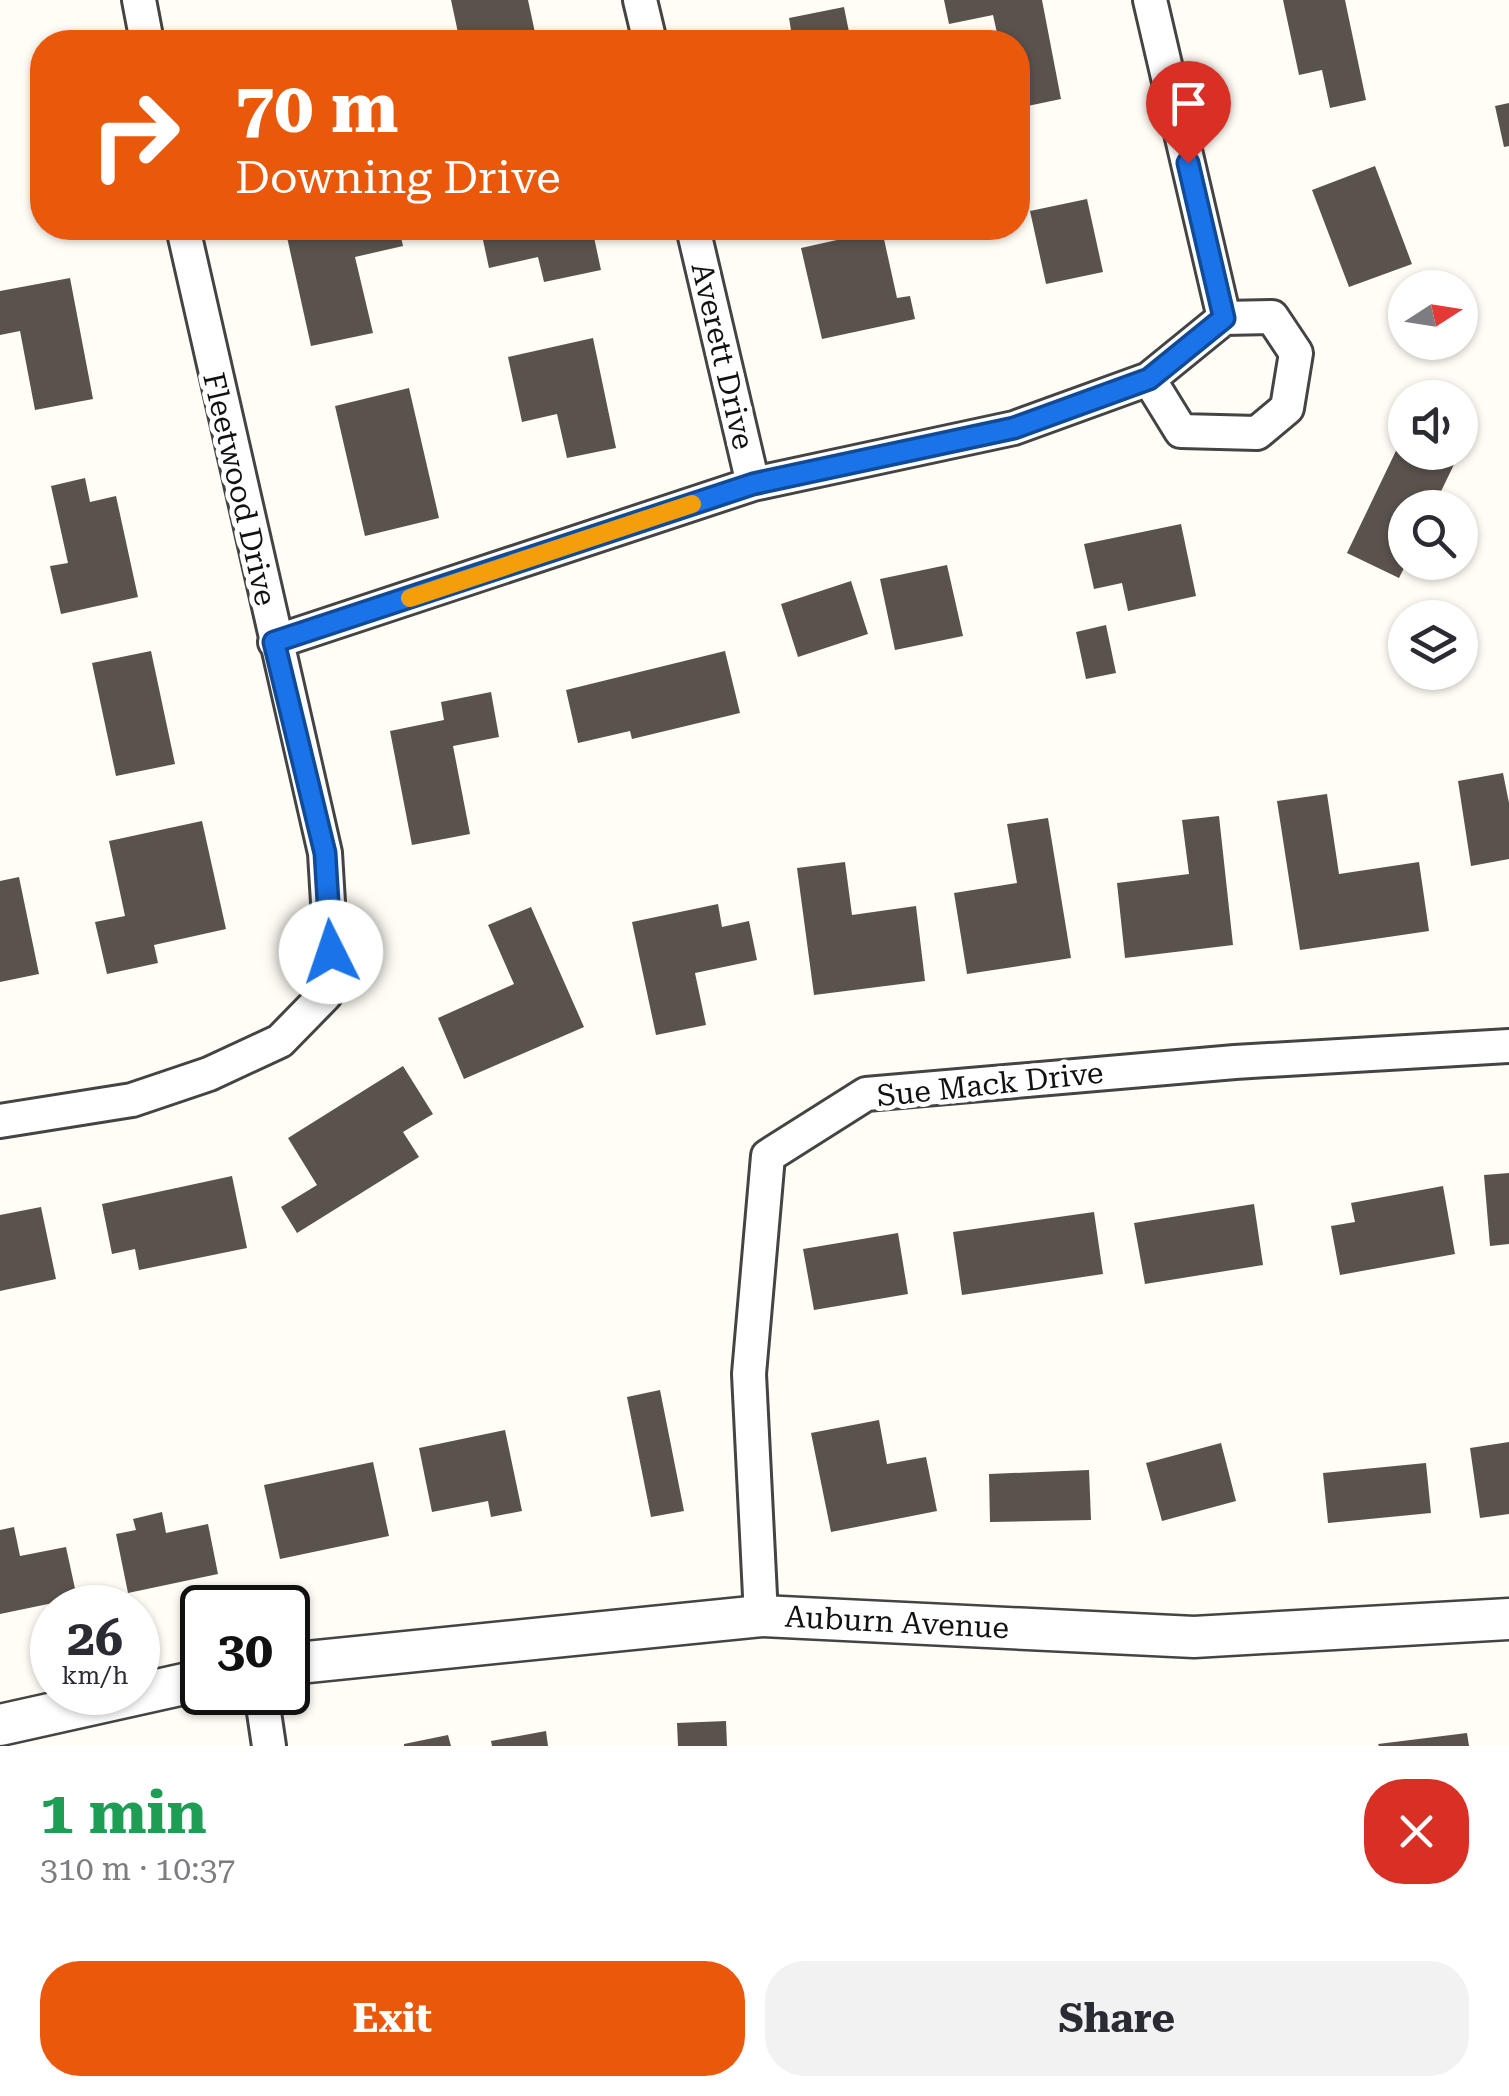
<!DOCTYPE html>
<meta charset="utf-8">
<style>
:root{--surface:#fff;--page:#f2f2f3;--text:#2b2b33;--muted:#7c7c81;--accent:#ea580c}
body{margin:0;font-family:"Roboto Serif",serif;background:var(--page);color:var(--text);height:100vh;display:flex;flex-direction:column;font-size:38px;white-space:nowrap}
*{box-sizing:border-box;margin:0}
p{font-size:32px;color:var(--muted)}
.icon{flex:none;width:55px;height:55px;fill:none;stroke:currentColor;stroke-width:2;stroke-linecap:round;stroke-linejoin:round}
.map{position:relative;height:1746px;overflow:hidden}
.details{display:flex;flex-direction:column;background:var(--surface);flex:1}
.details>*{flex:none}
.hud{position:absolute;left:30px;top:30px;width:1000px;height:210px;border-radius:40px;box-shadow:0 2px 8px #0004;background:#ea580c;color:#fff;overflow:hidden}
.needle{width:65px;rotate:78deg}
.fabs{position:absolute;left:1388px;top:270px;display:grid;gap:20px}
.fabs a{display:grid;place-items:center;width:90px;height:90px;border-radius:50%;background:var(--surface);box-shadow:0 2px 8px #0004;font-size:50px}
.speed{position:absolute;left:30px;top:1585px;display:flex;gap:20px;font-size:50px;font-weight:700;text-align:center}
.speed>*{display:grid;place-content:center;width:130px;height:130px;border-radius:50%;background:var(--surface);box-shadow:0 2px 8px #0004;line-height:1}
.speed small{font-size:25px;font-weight:400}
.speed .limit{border:5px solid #111;border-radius:15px;background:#fff;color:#111}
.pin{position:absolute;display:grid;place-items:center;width:85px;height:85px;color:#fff;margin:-102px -42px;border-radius:50% 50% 50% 0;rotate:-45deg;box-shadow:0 0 10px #0007}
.pin .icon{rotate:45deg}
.me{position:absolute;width:110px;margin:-55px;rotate:356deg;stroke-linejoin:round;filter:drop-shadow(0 0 8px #0008)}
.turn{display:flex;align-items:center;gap:35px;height:210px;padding:0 40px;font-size:45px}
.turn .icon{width:130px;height:130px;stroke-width:2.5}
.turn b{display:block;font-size:70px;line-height:85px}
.round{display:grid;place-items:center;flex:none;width:105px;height:105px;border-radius:40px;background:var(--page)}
.head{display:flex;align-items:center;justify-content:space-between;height:170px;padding:0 40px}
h1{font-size:60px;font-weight:700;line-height:75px;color:#1e9e55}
.primary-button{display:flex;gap:20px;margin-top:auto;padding:20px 40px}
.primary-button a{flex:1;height:115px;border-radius:40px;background:var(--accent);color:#fff;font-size:40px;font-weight:700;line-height:115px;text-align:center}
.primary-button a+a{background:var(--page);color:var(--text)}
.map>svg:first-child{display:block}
</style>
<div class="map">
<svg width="1509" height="1746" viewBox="0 0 1509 1746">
<rect width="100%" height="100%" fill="#fffdf5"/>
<path fill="#5a524d" d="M451,0H528L537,42H460Z
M944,0H1042L1061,99L1018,108V42H999L993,15L949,24Z
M1283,0H1345L1366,100L1330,108L1322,70L1299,75Z
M844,7L851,42H793L789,18Z
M1509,103V146L1504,147L1495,106Z
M1375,166L1412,264L1349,287L1312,190Z
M1087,199L1103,272L1046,284L1030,211Z
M285,228H399L403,246L355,257L373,333L311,346Z
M530,228H592L601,270L544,282L538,257L489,268L483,240Z
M882,230L897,298L910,296L915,319L822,339L801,248Z
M70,278L93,399L35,410L20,331L0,335V291Z
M593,338L616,448L567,458L557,414L522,422L508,357Z
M409,388L439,518L365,536L335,406Z
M1405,432V452H1460L1433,508H1405L1407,562L1399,578L1347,553Z
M85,478L90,502L116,496L138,597L61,614L50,566L68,563L51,486Z
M1181,524L1196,596L1128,611L1122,583L1094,589L1084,544Z
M947,565L963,636L895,650L880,579Z
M851,581L868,634L798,657L781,604Z
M1106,625L1116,673L1086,679L1076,632Z
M151,651L175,764L116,776L92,663Z
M725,651L740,713L632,739L630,731L578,743L566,690Z
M491,692L499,737L453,746L470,834L412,845L390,731L444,720L441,702Z
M1503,773L1509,803V859L1471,866L1458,781Z
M1327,794L1339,874L1419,862L1429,931L1300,950L1277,801Z
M1219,816L1233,945L1125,958L1117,883L1189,874L1182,820Z
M1048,818L1071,958L967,974L954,893L1017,883L1007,824Z
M202,821L226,929L154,945L158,963L107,974L95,922L125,916L109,841Z
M845,862L852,915L916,906L925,981L814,995L797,868Z
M19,877L39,974L0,982V881Z
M718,904L722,927L749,921L757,960L695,973L706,1025L656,1035L632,922Z
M531,907L584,1027L464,1079L438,1018L514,984L488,925Z
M403,1066L433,1114L403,1132L419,1157L297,1233L281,1207L317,1185L288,1138Z
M1509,1173V1244L1490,1246L1484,1175Z
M232,1176L247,1248L139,1270L135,1249L112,1254L102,1204Z
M1443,1186L1455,1254L1340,1275L1331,1226L1355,1222L1351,1203Z
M1254,1204L1263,1265L1145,1284L1134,1223Z
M41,1207L56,1279L0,1291V1215Z
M1094,1212L1103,1274L962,1295L953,1232Z
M898,1233L908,1294L814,1310L803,1249Z
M660,1390L684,1511L651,1517L627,1397Z
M879,1420L887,1464L926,1457L937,1511L831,1532L811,1433Z
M505,1430L522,1511L491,1517L488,1501L432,1512L419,1448Z
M1509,1442V1514L1480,1518L1470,1448Z
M1221,1443L1236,1501L1162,1521L1146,1463Z
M373,1462L389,1536L280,1559L264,1485Z
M1426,1463L1431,1513L1328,1523L1323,1473Z
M1089,1470L1091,1520L990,1522L989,1474Z
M162,1512L166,1533L208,1524L218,1574L128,1593L116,1534L136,1530L133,1519Z
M14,1527L20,1556L66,1547L77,1598L0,1614V1530Z
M726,1721L727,1746H678L677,1723Z
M546,1731L548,1746H492L491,1741Z
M1467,1733L1469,1746H1379L1378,1744Z
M448,1735L451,1746H404V1744Z"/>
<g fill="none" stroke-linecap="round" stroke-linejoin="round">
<defs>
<path id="minor" d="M139,0L147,42
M640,0L650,42
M693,228L753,484
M1149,379L1181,431L1257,433L1287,408L1296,353L1272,317L1224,318
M275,642L753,484L1014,428L1149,379L1224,318L1150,0
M0,1121L132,1100L209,1074L280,1041L325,995L331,952L325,853L183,228
M761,1616L749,1374L768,1156L866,1094L1235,1062L1509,1046
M261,1692L269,1746"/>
<path id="tertiary" d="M288,1664L761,1616L1194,1637L1509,1619
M0,1725L202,1680"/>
</defs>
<use href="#minor" stroke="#444" stroke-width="38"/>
<use href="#tertiary" stroke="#444" stroke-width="45"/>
<use href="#minor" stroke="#fff" stroke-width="32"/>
<use href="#tertiary" stroke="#fff" stroke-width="40"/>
</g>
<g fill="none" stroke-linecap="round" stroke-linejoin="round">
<defs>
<path id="route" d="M331,952L325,853L274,642L753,484L1014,428L1149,379L1224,318L1188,163"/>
</defs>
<use href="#route" stroke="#114b97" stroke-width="25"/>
<use href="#route" stroke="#1a73e8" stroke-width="18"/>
<path stroke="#f59e0b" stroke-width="18" d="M410,598L692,504"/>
</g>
<g text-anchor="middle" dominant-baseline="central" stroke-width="10" stroke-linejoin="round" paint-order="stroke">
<g font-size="30" fill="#111" stroke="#fff">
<text transform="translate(723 356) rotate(77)">Averett Drive</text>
<text transform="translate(240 489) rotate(77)">Fleetwood Drive</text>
<text transform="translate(990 1084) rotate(-6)">Sue Mack Drive</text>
<text transform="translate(897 1622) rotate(3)">Auburn Avenue</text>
</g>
</g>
</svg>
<div class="fabs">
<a><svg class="needle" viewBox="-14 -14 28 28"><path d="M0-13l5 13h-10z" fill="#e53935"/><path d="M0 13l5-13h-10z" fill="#7c7c81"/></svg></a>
<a><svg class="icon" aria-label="sound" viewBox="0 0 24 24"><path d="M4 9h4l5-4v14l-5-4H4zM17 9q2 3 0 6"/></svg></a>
<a><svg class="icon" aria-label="search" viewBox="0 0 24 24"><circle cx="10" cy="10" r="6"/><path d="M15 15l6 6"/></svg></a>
<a><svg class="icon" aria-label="layers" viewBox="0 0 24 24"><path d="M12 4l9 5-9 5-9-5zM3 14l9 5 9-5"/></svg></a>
</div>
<div class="speed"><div>26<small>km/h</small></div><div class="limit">30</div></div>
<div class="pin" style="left:1188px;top:163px;background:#d93025"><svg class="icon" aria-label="arrive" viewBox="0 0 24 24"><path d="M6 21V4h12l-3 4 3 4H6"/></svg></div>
<svg class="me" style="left:331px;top:952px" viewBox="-20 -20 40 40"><circle r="19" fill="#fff"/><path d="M0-13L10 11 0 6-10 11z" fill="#1a73e8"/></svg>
<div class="hud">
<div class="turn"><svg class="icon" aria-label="right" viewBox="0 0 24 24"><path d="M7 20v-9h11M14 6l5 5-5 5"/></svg><div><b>70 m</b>Downing Drive</div></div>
</div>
</div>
<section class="details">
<div class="head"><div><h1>1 min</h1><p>310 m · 10:37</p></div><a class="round" style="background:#d93025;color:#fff"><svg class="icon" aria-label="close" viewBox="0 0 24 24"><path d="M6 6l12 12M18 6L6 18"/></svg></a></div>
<div class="primary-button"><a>Exit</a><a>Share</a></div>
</section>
